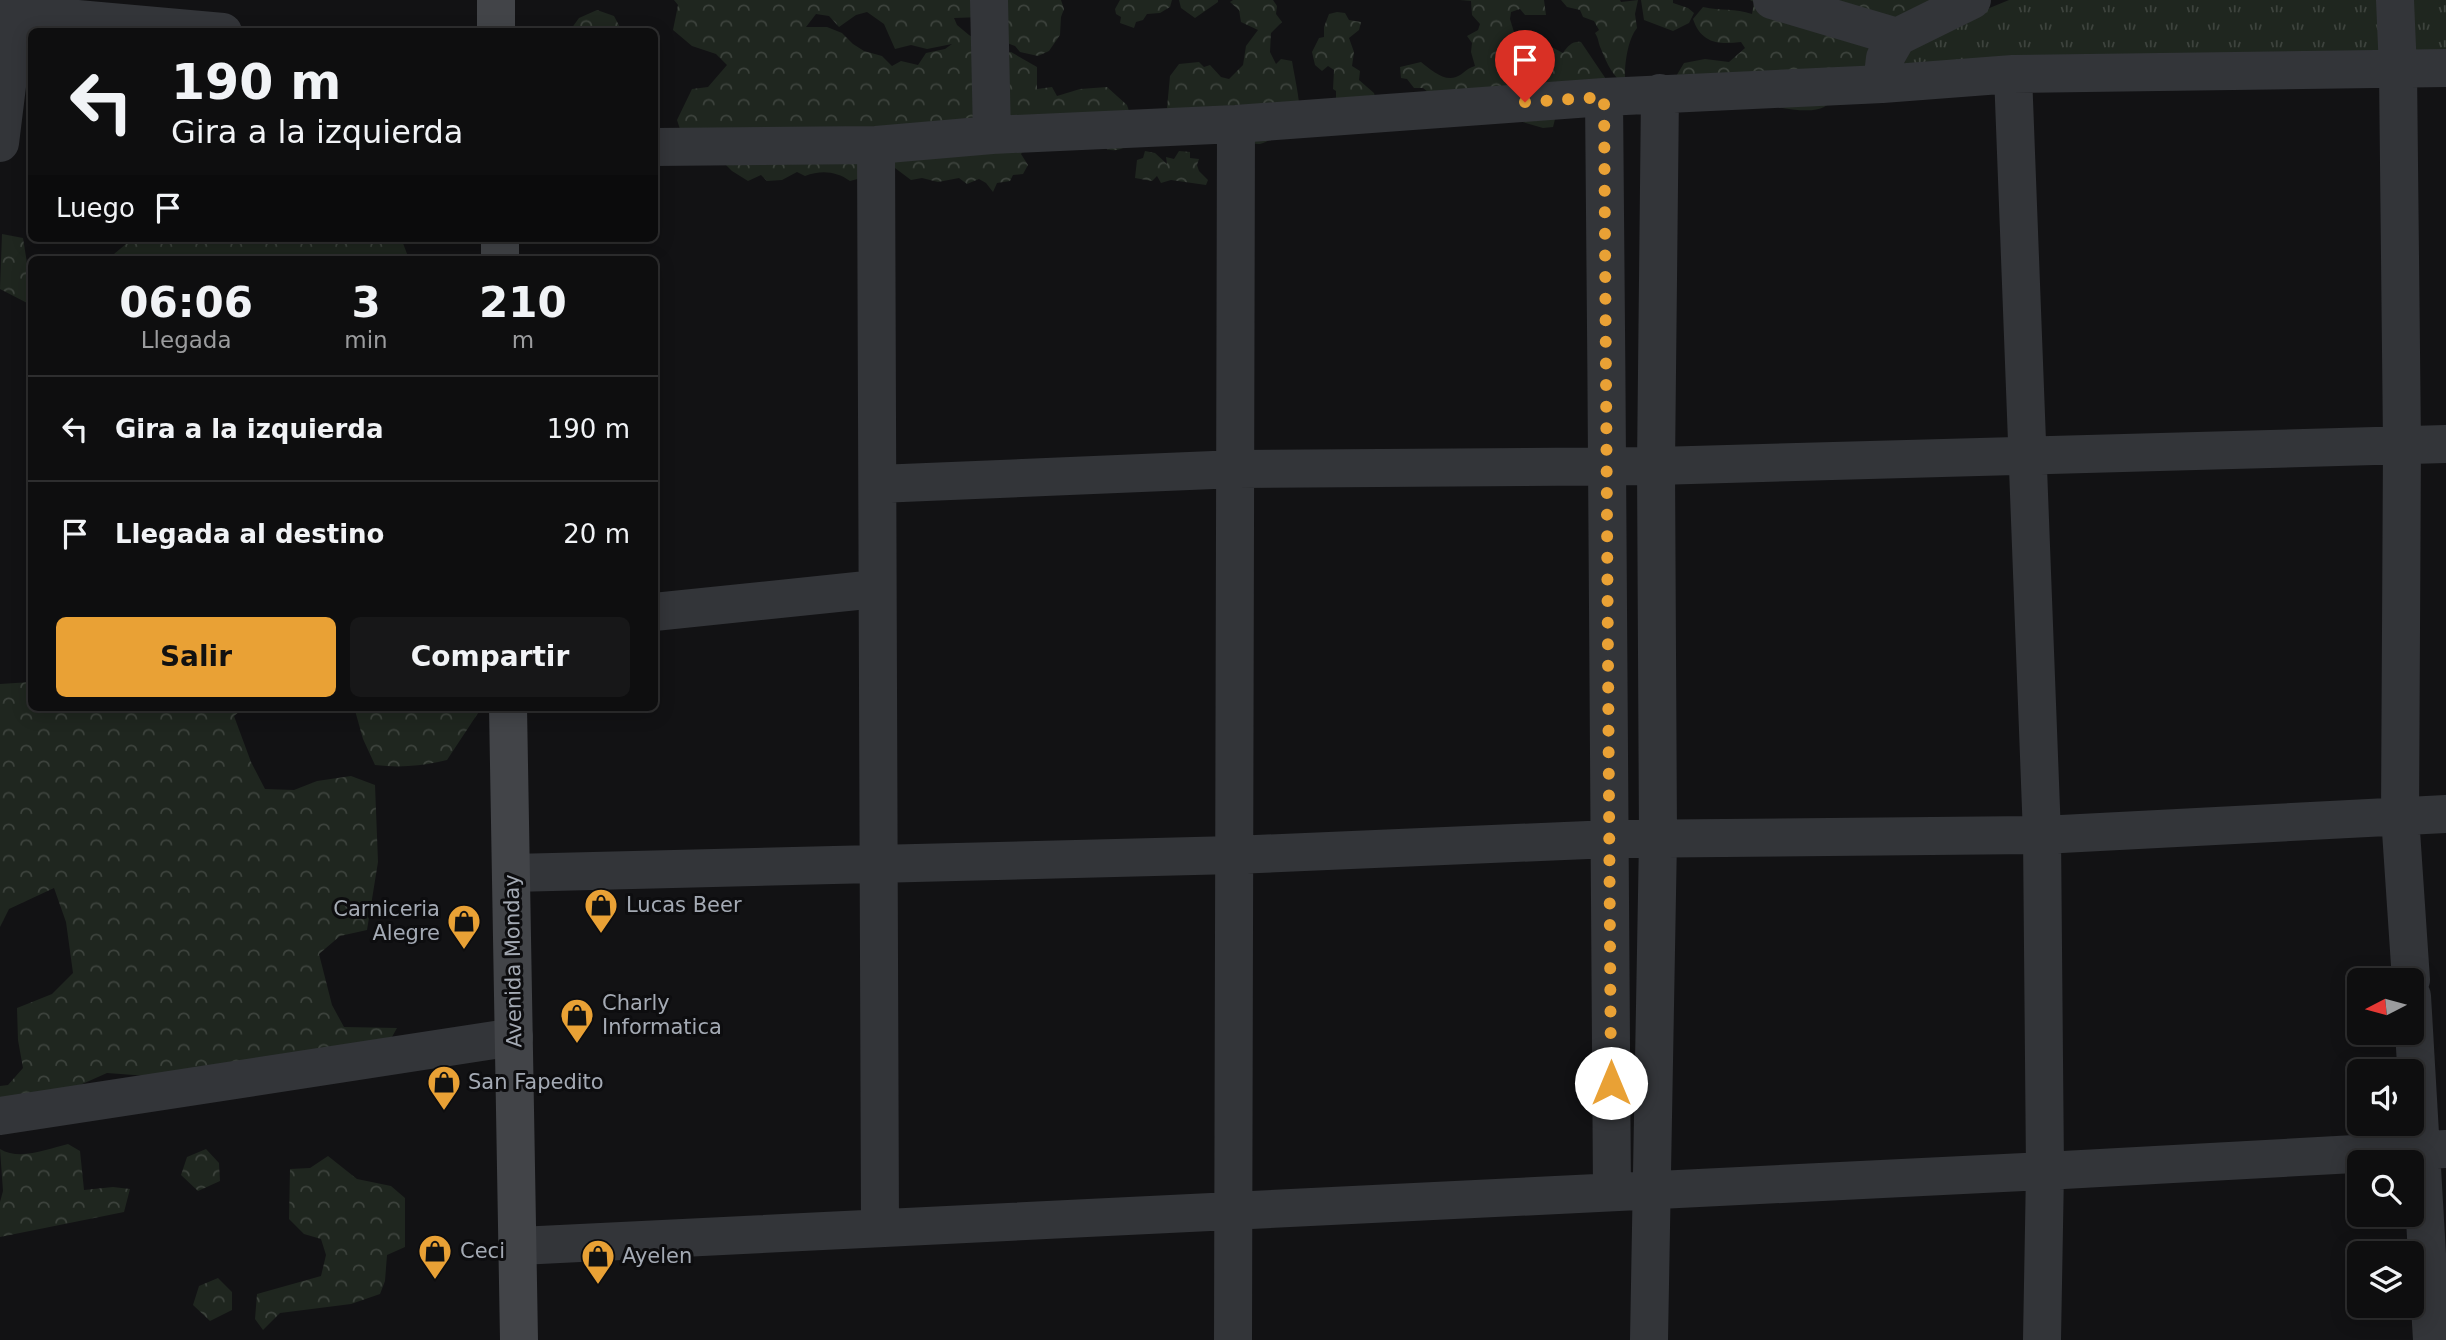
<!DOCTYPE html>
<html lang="es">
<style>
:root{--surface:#0e0e0f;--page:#171718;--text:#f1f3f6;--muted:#9b9c9e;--line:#2e2e2f;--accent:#e9a135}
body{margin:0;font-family:"DejaVu Sans",sans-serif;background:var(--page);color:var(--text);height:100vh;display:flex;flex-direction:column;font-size:26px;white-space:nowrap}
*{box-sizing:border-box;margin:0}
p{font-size:23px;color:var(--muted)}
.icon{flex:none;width:38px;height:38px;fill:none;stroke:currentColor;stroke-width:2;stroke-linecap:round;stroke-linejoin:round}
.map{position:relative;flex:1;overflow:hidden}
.panel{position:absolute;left:28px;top:256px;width:630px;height:455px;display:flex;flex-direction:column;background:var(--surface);border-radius:10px;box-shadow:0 4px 18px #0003,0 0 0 2px var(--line)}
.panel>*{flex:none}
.top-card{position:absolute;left:28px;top:28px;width:630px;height:214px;border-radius:10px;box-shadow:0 4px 18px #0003,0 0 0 2px var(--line);background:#0e0e0f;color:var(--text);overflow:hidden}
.needle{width:46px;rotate:264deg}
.controls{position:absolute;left:2347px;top:968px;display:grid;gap:14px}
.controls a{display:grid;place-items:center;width:77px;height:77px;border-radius:10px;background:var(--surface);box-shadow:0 4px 18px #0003,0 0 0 2px var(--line);font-size:35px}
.pin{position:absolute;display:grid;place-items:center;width:60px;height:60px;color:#fff;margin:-72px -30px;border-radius:50% 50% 50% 0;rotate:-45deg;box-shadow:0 0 7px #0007}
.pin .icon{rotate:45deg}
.me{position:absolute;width:77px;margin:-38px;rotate:0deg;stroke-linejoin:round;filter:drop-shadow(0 0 5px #0008)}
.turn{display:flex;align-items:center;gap:24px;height:147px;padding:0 28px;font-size:32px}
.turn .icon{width:91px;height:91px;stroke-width:2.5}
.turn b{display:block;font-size:49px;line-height:60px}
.then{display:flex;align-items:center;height:66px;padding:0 28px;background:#0003;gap:14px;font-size:26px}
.eta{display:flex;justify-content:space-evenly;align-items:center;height:119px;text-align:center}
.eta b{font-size:42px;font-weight:700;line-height:49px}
.cta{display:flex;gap:14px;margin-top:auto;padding:14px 28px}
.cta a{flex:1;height:80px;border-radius:10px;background:var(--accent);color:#111;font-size:28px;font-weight:700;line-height:80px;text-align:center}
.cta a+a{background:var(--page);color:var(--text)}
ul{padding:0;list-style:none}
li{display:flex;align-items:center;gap:21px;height:105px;padding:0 28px;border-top:2px solid var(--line)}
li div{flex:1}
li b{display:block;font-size:26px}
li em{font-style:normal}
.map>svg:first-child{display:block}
</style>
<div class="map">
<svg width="2446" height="1340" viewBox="0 0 2446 1340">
<defs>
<pattern id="forest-crowns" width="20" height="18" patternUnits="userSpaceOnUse" patternTransform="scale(1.75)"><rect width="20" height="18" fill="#1f261f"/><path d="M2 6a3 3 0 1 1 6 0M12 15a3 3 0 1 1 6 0" fill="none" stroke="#3d433d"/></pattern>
<pattern id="park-tufts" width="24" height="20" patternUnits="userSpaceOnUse" patternTransform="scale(1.75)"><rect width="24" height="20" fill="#1f261f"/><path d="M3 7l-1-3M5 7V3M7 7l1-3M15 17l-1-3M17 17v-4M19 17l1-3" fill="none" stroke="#3d433d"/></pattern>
</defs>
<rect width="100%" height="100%" fill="#121214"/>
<path fill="url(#forest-crowns)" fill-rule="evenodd" d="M674,0H1061L1064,9L1061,17L1060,35L1049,51L1038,56L1020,52L1015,46L1007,43L982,17L954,18L957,25L969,35L997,53L1011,52L1037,67V89L1052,87L1057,96L1080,89L1107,87L1127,105L1138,138C1127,148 1114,155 1101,146L1024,150L1021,154L1028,165L1023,174L1013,175L1010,181L997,183L993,192L986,183L979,179L967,184L959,178L938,182L922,178L911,180L895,168L890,161L861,178L850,181C836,171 821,170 805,176L797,172L782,180L767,181L761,175L748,181L732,171L722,161L683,138L677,120L692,89L708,87L727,65L716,54L692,46L673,30L678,5ZM867,12L884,24L895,49L911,45L927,49L952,44L945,49L926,53L918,65L901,61L892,66L882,56L864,51L853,44L842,33L827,27H806L816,14L829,16L839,27L856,15Z
M1120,0H1172L1170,7L1160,13L1147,14L1143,20L1136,22L1134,28L1120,23L1121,17L1116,14L1115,9Z
M1179,0H1218V2L1195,18L1181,8Z
M1233,0H1273L1277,6L1276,14L1282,22L1271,33L1270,52L1276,64L1281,59L1292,61C1295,79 1299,95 1300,114C1288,124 1275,140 1260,144C1246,146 1183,115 1167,108L1170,76L1179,64L1199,62L1204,67L1210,65L1221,77L1229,79L1243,65L1246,46L1258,30L1241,22L1239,10L1230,2Z
M1460,0H1544L1546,15H1525L1520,9L1511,12L1510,19L1517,42L1540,41L1563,53C1568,46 1572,41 1581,42L1610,85L1556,115L1553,127L1543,128L1433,96L1423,88H1414L1407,79L1401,78L1400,67L1421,62C1430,69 1444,82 1456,77C1464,74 1465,69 1475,66L1471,52L1472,43L1467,36L1478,30L1480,24L1472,15L1471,1Z
M1561,0H1620L1621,2L1638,0L1635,14L1637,28C1627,40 1623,71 1626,86C1613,77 1607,64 1601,49C1598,43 1599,39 1595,33L1599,30L1594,21L1583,17L1580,10L1567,7Z
M1641,0H1673V3L1688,8L1694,13L1689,23L1673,31L1644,20Z
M1750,0H1817L1866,35L1874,64C1859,78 1842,97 1824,107C1798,121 1706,87 1675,78L1684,63L1705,59L1729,62L1745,48L1741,42C1718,45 1701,43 1693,19L1703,7C1721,11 1735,8 1752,14L1754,2Z
M1822,0H1938L1904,20Z
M597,10L614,16L622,31H565L571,29L579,18Z
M1337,12L1345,13L1349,20L1361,22L1359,30L1349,38L1354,52L1352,66L1360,71L1359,80L1374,93L1375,97L1336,98V91L1333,89L1334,70L1328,66L1322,71L1315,65L1312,52L1319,38L1324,37V27L1329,14Z
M1145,151L1155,153L1167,164L1166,157L1174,159L1179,151L1190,152V158L1199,159L1197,165L1199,171L1208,180L1206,185L1171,180L1161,183L1157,176L1152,181L1135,178L1137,160L1143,158Z
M2,234L23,238L31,288V305L0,289Z
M143,238H401L409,259H108L126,244Z
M31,682L32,707H245L234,716L251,762L265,789L294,790L317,781L351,776L375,785L378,862L367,930L340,936L319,954L332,1005L344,1027L397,1028L384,1051L175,1078L107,1073L35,1105L0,1112V1086L8,1085L23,1068L18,1040L17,1008L52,994L73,973L66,922L54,888L9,909L0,927V684Z
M354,707H482L447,760C422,766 401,768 375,765L363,739Z
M68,1144L80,1151L84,1190L113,1187L130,1189L124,1212L0,1237V1202L3,1191L0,1149C20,1161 47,1149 68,1144Z
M206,1149L219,1163L220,1181L198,1191L181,1175L187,1157Z
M328,1156L357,1179L391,1186L405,1198V1247L387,1255L385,1281L380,1294L351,1304L280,1313L263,1330L255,1319L257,1294L321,1276L326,1255L321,1239L304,1234L289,1219L290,1169L310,1168Z
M218,1278L232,1292V1310L210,1321L193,1305L199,1286Z"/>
<path fill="url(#park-tufts)" d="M2009,0H2446V66L1898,67L1908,48L1931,32Z"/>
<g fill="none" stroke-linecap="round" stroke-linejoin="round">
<path stroke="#333539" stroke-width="38" d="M989,0L992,135
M1772,0L1897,37
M2395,0L2398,70L2402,444L2400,816L2411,980
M0,12L223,32
M2013,74L2042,835L2045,1171L2042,1340
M1882,84L1885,58L1897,37L1972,0
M1604,97C1607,462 1611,827 1612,1192
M0,143L16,13
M876,145L880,1228
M654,147L876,145L992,135L1236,124L1604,97L1882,84L2013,74L2446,68
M878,484L1237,469L1656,466L2446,444
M654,612L876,589
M512,873L1234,855L1611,839L2042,835L2446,814
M2412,996L2432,1340
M0,1116L514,1037
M519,1246L2045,1171L2446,1149
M1233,1340L1236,124
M1649,1340L1658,839L1656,466L1660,93"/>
<path stroke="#424448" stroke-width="38" d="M496,32V0
M500,238V259
M508,707L519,1340"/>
</g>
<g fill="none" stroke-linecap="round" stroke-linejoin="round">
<path stroke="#e9a135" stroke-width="12" stroke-dasharray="0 21.6" d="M1525,102L1604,97L1611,1083"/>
</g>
<defs>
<symbol id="shop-pin" viewBox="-11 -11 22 30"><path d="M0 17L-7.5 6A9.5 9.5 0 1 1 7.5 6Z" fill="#e9a135" stroke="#0d0d0f"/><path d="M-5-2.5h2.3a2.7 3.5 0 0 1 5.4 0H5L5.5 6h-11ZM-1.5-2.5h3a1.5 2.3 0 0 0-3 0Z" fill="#111"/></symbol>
</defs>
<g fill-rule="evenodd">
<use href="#shop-pin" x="582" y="886" width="38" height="52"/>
<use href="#shop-pin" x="445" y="902" width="38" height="52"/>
<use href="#shop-pin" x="558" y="996" width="38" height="52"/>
<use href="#shop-pin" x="425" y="1063" width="38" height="52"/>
<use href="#shop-pin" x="416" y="1232" width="38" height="52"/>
<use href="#shop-pin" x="579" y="1237" width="38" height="52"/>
</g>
<g text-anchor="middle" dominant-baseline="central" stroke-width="6" stroke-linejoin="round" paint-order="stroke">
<g font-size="21" fill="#a4aab4" stroke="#0d0d0f" text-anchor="start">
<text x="626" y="905">Lucas Beer</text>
<text x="440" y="909" text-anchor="end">Carniceria<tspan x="440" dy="24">Alegre</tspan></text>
<text x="602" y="1003">Charly<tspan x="602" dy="24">Informatica</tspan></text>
<text x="468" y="1082">San Fapedito</text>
<text x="460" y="1251">Ceci</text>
<text x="622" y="1256">Ayelen</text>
</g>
<g font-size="21" fill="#a4aab4" stroke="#0d0d0f">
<text transform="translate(513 961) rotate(-91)">Avenida Monday</text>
</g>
</g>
</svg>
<div class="controls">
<a><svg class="needle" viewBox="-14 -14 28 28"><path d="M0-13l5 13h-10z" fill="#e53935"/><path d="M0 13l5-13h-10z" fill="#9b9c9e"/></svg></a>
<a><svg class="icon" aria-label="sound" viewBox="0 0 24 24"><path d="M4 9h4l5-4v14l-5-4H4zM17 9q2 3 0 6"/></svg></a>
<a><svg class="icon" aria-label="search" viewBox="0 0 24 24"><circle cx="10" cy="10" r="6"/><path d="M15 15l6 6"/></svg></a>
<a><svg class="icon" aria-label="layers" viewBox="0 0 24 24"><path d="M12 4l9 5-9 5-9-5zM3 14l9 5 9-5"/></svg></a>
</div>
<div class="pin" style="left:1525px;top:102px;background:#d93025"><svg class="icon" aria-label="arrive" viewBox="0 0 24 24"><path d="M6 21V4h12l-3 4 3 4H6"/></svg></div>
<svg class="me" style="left:1611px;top:1083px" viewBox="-20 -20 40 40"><circle r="19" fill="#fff"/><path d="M0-13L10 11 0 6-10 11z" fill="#e9a135"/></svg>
<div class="top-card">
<div class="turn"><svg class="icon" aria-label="left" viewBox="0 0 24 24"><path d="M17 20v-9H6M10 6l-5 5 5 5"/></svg><div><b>190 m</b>Gira a la izquierda</div></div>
<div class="then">Luego<svg class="icon" aria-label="arrive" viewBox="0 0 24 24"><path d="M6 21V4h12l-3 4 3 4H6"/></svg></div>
</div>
<section class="panel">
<div class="eta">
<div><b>06:06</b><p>Llegada</p></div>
<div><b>3</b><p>min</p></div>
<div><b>210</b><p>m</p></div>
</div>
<ul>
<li><svg class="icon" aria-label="left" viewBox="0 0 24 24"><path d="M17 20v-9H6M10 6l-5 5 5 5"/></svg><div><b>Gira a la izquierda</b></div><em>190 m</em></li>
<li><svg class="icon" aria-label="arrive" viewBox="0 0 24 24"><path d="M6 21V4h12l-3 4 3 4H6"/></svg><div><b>Llegada al destino</b></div><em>20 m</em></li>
</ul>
<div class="cta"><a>Salir</a><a>Compartir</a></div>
</section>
</div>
